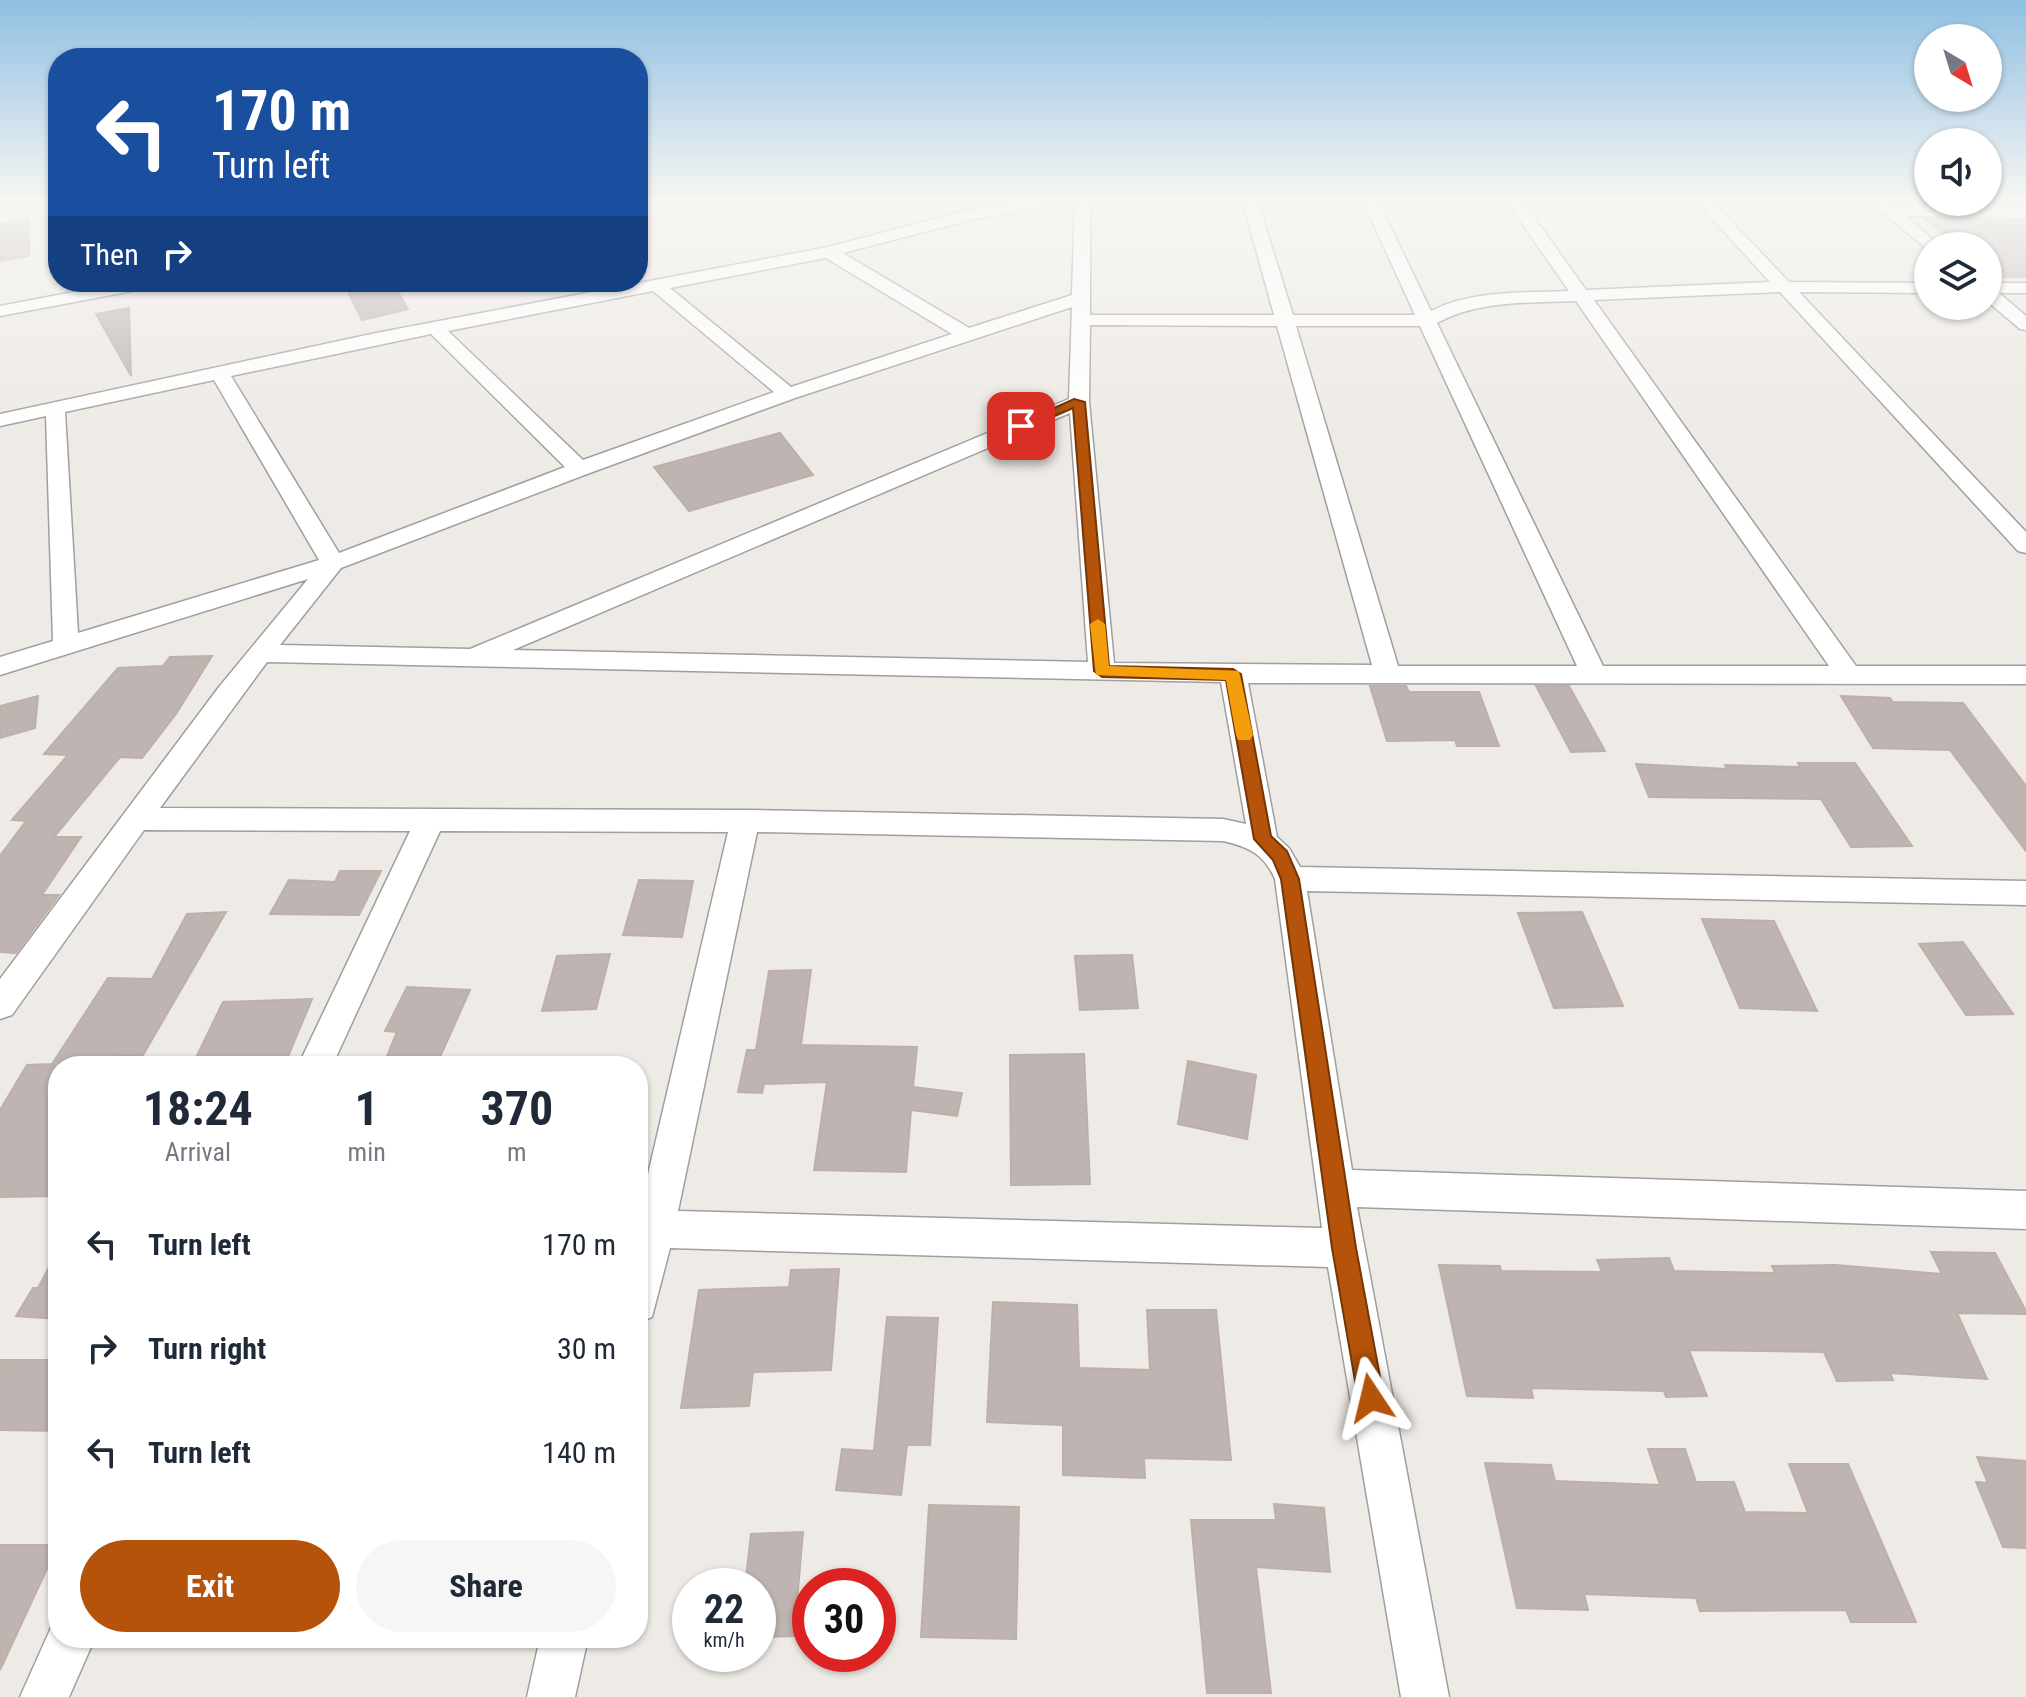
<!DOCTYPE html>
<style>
:root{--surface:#fff;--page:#f6f6f7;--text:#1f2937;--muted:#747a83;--accent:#b45309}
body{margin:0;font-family:"Roboto Condensed",sans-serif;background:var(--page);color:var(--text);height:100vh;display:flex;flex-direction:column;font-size:30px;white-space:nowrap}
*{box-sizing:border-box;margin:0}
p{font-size:26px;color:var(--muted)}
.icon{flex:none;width:44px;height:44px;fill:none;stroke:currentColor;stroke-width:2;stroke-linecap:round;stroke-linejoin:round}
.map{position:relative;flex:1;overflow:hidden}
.drawer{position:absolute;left:48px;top:1056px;width:600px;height:592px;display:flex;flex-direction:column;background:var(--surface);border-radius:32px;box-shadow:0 2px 6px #0004}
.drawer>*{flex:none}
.guide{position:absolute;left:48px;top:48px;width:600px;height:244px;border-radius:32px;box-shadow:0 2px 6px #0004;background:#1a4fa0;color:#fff;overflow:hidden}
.needle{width:52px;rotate:142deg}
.fabs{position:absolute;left:1914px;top:24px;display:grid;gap:16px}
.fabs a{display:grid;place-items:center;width:88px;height:88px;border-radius:50%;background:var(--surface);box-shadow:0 2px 6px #0004;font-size:40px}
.speed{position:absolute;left:672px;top:1568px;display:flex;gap:16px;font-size:40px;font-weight:700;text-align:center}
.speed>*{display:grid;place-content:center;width:104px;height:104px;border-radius:50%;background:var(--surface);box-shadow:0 2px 6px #0004;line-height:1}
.speed small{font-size:20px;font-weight:400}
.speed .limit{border:12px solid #d22;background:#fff;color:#111}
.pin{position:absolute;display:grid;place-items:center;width:68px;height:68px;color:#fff;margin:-34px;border-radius:16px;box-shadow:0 4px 12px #0006}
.me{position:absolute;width:88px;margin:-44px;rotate:350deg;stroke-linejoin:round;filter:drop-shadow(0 0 6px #0008)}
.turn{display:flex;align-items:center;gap:28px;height:168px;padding:0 32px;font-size:36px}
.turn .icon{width:104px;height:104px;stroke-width:2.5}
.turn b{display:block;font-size:56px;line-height:68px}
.then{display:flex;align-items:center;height:76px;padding:0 32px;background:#0003;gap:16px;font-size:30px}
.eta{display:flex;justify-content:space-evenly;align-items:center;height:136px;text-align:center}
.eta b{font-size:48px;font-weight:700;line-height:56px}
.cta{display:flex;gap:16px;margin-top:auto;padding:16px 32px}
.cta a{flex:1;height:92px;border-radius:48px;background:var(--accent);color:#fff;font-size:32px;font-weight:700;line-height:92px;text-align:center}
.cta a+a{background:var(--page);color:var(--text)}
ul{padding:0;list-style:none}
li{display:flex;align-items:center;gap:24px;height:104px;padding:0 32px}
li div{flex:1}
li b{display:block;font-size:30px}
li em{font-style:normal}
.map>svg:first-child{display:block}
</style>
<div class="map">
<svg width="2026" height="1697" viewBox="0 0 2026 1697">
<rect width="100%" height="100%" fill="#eeeae5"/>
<path fill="#beb5b2" stroke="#beafa8" stroke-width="2" d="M1900,199L1988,202V199H2026V205L1905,203Z
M29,219V256L0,261V224Z
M1925,219L2026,221V277H2000L1988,268V246H1957Z
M343,282H392L408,309L362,320Z
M129,308L131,376L96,314Z
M780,433L813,475L689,511L654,467Z
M212,656L176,714L142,758L120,757L54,837H81L42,895H59L16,953L0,952V856L26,821L12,820L68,755L44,754L118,668L163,666L170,657Z
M1370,686H1406L1409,692H1479L1499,746H1457L1455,740L1387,741Z
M1536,686H1569L1605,751L1571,752Z
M38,696L35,728L0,738V706Z
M1841,696L1890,698L1893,702L1963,703L2026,786V851L1950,750L1873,748Z
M1798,763H1855L1912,846L1851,847L1821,799L1649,797L1636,764L1727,769L1725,765L1800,767Z
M340,871H381L359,915L270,914L289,880L335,882Z
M639,880L693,881L682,937L623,935Z
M226,912L143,1055H116L110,1066H58V1196L0,1197V1110L27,1065L52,1064L108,978L152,979L187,914Z
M1582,912L1623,1006L1554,1008L1518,913Z
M1702,919L1774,921L1817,1011L1740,1008Z
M1963,942L2013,1014L1966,1015L1919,944Z
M610,954L596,1009L542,1011L557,956Z
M1132,955L1138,1008L1080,1010L1075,956Z
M811,970L801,1045L917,1047L913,1087L962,1093L957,1116L911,1110L906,1172L814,1170L827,1082L764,1084L762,1093L738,1092L747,1050H756L769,971Z
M407,987L470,990L436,1066H383L397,1032L385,1031Z
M312,999L284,1066H192L223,1002Z
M1084,1054L1090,1184L1011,1185L1010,1055Z
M1188,1061L1256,1075L1247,1139L1178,1124Z
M58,1250V1319L16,1316L33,1288H38Z
M1931,1252L1995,1253L2026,1311V1314L1957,1313L1987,1379L1890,1373L1893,1380L1837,1381L1824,1352L1689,1350L1707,1396L1666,1397L1664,1391L1531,1388L1533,1398L1467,1396L1439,1265L1500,1266L1501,1271L1602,1272L1597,1260L1669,1258L1674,1271L1775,1273L1772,1266L1835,1265L1942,1274Z
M839,1269L831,1370L753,1372L749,1406L681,1408L699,1290L789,1287L791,1270Z
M993,1302L1077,1305L1079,1368L1150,1370L1147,1310H1216L1231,1460L1144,1458L1145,1478L1063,1475V1425L987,1422Z
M887,1317L938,1318L930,1445H907L901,1495L836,1490L842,1449L874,1451Z
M0,1360H58V1431L0,1430Z
M1648,1449H1685L1696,1482H1734L1745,1512L1808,1513L1789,1464H1848L1916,1622H1851L1846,1610L1700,1611L1696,1598L1584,1594L1588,1610L1517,1608L1485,1463L1551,1465L1555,1481L1660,1485Z
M1977,1457L2026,1461V1548L2003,1547L1976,1482L1988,1483Z
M1274,1504L1324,1508L1330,1572L1256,1567L1271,1693H1207L1191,1520H1276Z
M929,1505L1019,1507L1016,1639L921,1637Z
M803,1532L794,1636L758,1637V1586H745L751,1534Z
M0,1545H58L0,1670Z"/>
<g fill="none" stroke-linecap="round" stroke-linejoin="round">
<defs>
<path id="street" d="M1035,199H1067L1059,204L970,220L843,253L969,328L1072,295L1075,199H1090V315H1274L1242,199H1257L1293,315H1415L1362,199H1377L1431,311C1472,290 1524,293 1569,291L1505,199H1521L1586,290L1770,282L1694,199H1710L1789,282L1928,283V293L1799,292L2026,532V553L2018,551L1780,292L1594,300L1856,666H2026V684L1248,683L1277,837L1289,848L1300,867L2026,881V905L1307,891L1352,1170L2026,1191V1229L1357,1207L1449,1697H1401L1328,1267L670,1248L652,1317L638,1323V1217L728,832L440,831L332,1066H298L410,831L144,830L12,1015L0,1019V979L219,687L308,579L0,675V657L53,641L46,416L0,426V414L376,333L828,247L969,210ZM826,258L952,334L791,387L670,288ZM653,291L774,392L583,460L448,331ZM1576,301L1829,666H1603L1437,323C1479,300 1529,303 1576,301ZM1072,307L1069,399L470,649L280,645L341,568L587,474L795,398ZM1090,325L1277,326L1372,665L1114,663L1089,402ZM1296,326H1420L1577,666H1398ZM431,334L565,467L339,553L231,376ZM214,380L319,560L78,633L65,412ZM1070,413L1088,662L513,650ZM267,662L1221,682L1246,824L1223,819L745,810L160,808ZM757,832L1223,841C1249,847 1264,854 1275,879L1322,1228L678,1211Z
M1884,200L1895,206L2026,208V218L1906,216L1940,246H1928V250L1878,208V202Z
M126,282H163L154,287L0,316V306Z
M1988,283H2026V293H1999L2026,316V330L2020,329L1988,302Z
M58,1620V1638H95L69,1697H20L54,1621Z
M540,1638H588L575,1697H527Z"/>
</defs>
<use href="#street" stroke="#9f9f9f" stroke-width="3"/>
<use href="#street" fill="#fff" fill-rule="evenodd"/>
</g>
<linearGradient id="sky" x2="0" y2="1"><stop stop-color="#8fc0e2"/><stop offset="0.46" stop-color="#f7f6f3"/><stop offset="1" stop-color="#f7f6f3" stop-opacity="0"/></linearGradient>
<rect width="2026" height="436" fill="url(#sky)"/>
<path fill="#b45309" stroke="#753606" stroke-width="2" d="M1074,399L1085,402L1109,666L1233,669L1241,674L1271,836L1287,851L1299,879L1356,1248L1384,1398L1380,1407L1371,1410L1362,1407L1358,1398L1332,1248L1281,879L1273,860L1254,839L1226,680L1102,677L1094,671L1073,408L1025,429L1014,426Z"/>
<path fill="#f59e0b" d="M1098,619L1105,624L1109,666L1239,671L1253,735L1250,740H1238L1236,735L1226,680L1096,675L1090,624Z"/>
</svg>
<div class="fabs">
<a><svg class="needle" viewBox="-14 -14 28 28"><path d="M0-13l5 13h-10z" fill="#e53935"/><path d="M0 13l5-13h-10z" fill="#747a83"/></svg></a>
<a><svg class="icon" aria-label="sound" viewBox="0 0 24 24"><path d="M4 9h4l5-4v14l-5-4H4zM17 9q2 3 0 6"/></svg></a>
<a><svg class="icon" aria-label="layers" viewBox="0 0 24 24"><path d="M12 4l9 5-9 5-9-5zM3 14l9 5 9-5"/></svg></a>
</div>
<div class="speed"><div>22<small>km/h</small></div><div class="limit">30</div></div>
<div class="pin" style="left:1021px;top:426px;background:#d93025"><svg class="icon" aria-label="arrive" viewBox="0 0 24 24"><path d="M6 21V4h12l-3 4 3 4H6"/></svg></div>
<svg class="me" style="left:1371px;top:1398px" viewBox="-20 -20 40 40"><path d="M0-17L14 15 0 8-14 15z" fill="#b45309" stroke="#fff" stroke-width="4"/></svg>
<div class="guide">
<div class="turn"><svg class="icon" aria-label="left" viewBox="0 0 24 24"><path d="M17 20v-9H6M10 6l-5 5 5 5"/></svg><div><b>170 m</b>Turn left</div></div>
<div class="then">Then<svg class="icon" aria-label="right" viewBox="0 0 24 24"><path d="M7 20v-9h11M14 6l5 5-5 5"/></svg></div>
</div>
<section class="drawer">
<div class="eta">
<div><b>18:24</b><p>Arrival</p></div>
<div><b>1</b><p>min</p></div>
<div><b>370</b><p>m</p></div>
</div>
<ul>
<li><svg class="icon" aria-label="left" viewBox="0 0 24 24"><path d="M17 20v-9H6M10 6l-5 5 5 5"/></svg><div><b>Turn left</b></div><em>170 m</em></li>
<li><svg class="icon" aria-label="right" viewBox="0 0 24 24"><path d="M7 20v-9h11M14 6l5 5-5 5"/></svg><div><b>Turn right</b></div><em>30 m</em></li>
<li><svg class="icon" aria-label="left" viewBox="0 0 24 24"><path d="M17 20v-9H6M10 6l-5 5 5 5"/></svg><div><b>Turn left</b></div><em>140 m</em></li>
</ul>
<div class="cta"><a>Exit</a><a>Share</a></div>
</section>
</div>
